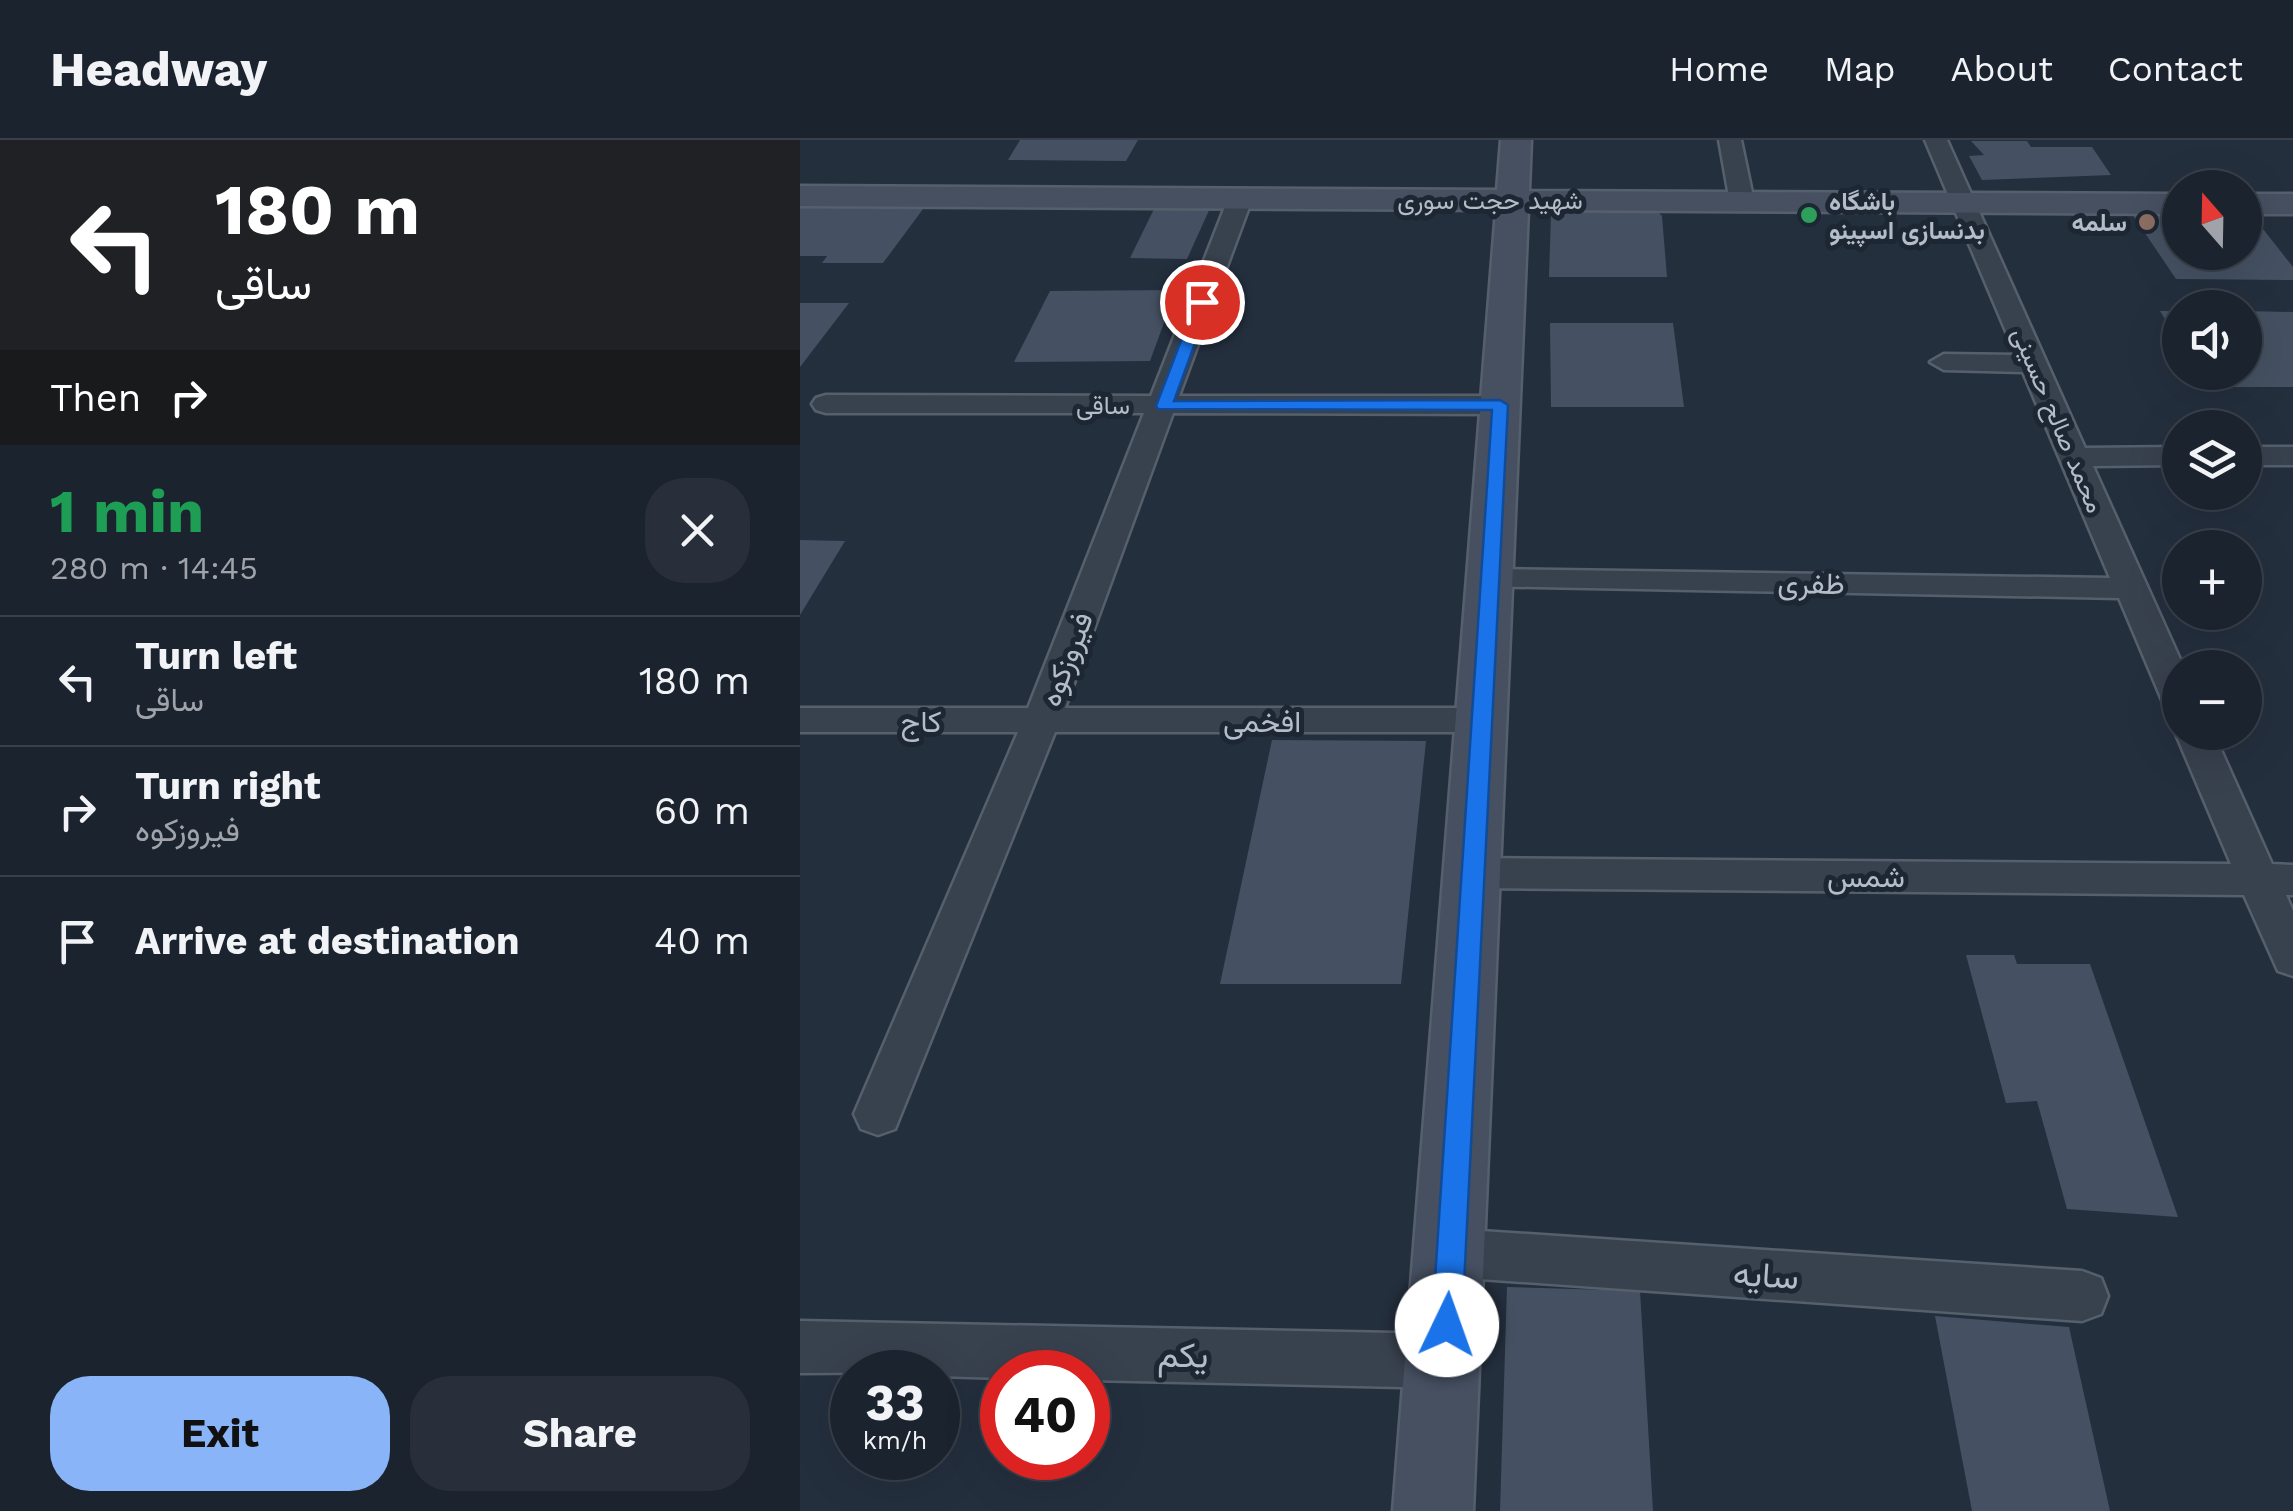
<!DOCTYPE html>
<meta charset="utf-8">
<style>
:root{--surface:#1b232e;--page:#282f3a;--text:#f1f3f6;--muted:#a0a4aa;--line:#39404a;--accent:#8ab4f8}
body{margin:0;font-family:"Work Sans",Vazirmatn,sans-serif;background:var(--page);color:var(--text);height:100vh;display:flex;flex-direction:column;font-size:38px;white-space:nowrap}
*{box-sizing:border-box;margin:0}
p{font-size:32px;color:var(--muted)}
.icon{flex:none;width:55px;height:55px;fill:none;stroke:currentColor;stroke-width:2;stroke-linecap:round;stroke-linejoin:round}
.map{position:relative;flex:1;overflow:hidden}
.side{display:flex;flex-direction:column;background:var(--surface);width:800px}
.side>*{flex:none}
.top-card{background:#202124;color:#fff;overflow:hidden}
.needle{width:65px;rotate:340deg}
.controls{position:absolute;left:1362px;top:30px;display:grid;gap:20px}
.controls a{display:grid;place-items:center;width:100px;height:100px;border-radius:50%;background:var(--surface);box-shadow:0 10px 40px #0002,0 0 0 2px var(--line);font-size:50px}
.speed{position:absolute;left:30px;top:1210px;display:flex;gap:20px;font-size:50px;font-weight:700;text-align:center}
.speed>*{display:grid;place-content:center;width:130px;height:130px;border-radius:50%;background:var(--surface);box-shadow:0 10px 40px #0002,0 0 0 2px var(--line);line-height:1}
.speed small{font-size:25px;font-weight:400}
.speed .limit{border:15px solid #d22;background:#fff;color:#111}
.pin{position:absolute;display:grid;place-items:center;width:85px;height:85px;color:#fff;margin:-42px;border:5px solid #fff;border-radius:50%;box-shadow:0 2px 10px #0007}
.me{position:absolute;width:110px;margin:-55px;rotate:3deg;stroke-linejoin:round;filter:drop-shadow(0 0 8px #0008)}
.turn{display:flex;align-items:center;gap:35px;height:210px;padding:0 50px;font-size:45px}
.turn .icon{width:130px;height:130px;stroke-width:2.5}
.turn b{display:block;font-size:70px;line-height:85px}
.then{display:flex;align-items:center;height:95px;padding:0 50px;background:#0003;gap:20px;font-size:38px}
.round{display:grid;place-items:center;flex:none;width:105px;height:105px;border-radius:40px;background:var(--page)}
.overview{display:flex;align-items:center;justify-content:space-between;height:170px;padding:0 50px}
h1{font-size:60px;font-weight:700;line-height:75px;color:#1e9e55}
.action{display:flex;gap:20px;margin-top:auto;padding:20px 50px}
.action a{flex:1;height:115px;border-radius:40px;background:var(--accent);color:#111;font-size:40px;font-weight:700;line-height:115px;text-align:center}
.action a+a{background:var(--page);color:var(--text)}
ul{padding:0;list-style:none}
li{display:flex;align-items:center;gap:30px;height:130px;padding:0 50px;border-top:2px solid var(--line)}
li div{flex:1}
li b{display:block;font-size:38px}
li em{font-style:normal}
header{display:flex;align-items:center;gap:60px;box-sizing:border-box;height:140px;padding:0 50px;background:var(--surface);border-bottom:2px solid var(--line)}
header strong{font-size:48px}
nav{display:flex;gap:55px;margin-inline-start:auto;font-size:35px}
main{display:flex;flex:1;min-height:0}
.map>svg:first-child{display:block}
</style>
<header>
<strong>Headway</strong>
<nav><a>Home</a><a>Map</a><a>About</a><a>Contact</a></nav>
</header>
<main>
<section class="side">
<div class="top-card">
<div class="turn"><svg class="icon" aria-label="left" viewBox="0 0 24 24"><path d="M17 20v-9H6M10 6l-5 5 5 5"/></svg><div><b>180 m</b>ساقی</div></div>
<div class="then">Then<svg class="icon" aria-label="right" viewBox="0 0 24 24"><path d="M7 20v-9h11M14 6l5 5-5 5"/></svg></div>
</div>
<div class="overview"><div><h1>1 min</h1><p>280 m · 14:45</p></div><a class="round"><svg class="icon" aria-label="close" viewBox="0 0 24 24"><path d="M6 6l12 12M18 6L6 18"/></svg></a></div>
<ul>
<li><svg class="icon" aria-label="left" viewBox="0 0 24 24"><path d="M17 20v-9H6M10 6l-5 5 5 5"/></svg><div><b>Turn left</b><p>ساقی</p></div><em>180 m</em></li>
<li><svg class="icon" aria-label="right" viewBox="0 0 24 24"><path d="M7 20v-9h11M14 6l5 5-5 5"/></svg><div><b>Turn right</b><p>فیروزکوه</p></div><em>60 m</em></li>
<li><svg class="icon" aria-label="arrive" viewBox="0 0 24 24"><path d="M6 21V4h12l-3 4 3 4H6"/></svg><div><b>Arrive at destination</b></div><em>40 m</em></li>
</ul>
<div class="action"><a>Exit</a><a>Share</a></div>
</section>
<div class="map">
<svg width="1493" height="1371" viewBox="0 0 1493 1371">
<rect width="100%" height="100%" fill="#242f3e"/>
<path fill="#455162" d="M220,0H338L326,21L208,20Z
M1171,1H1227L1231,7H1292L1311,35L1182,40L1169,16L1184,15Z
M0,60L129,61L83,123H22L27,116H0Z
M356,65L411,66L387,119L330,118Z
M758,72H858L862,76L867,137H749L751,75Z
M1332,74H1380V112H1445V75H1452L1493,127V140L1376,139Z
M376,150L350,221L214,222L250,151Z
M0,163H49L0,227Z
M1360,171H1380V204Z
M1445,171L1493,172V247H1405L1397,232H1445Z
M750,183H873L884,267H751Z
M0,400L45,401L0,475Z
M472,600L626,601L601,844H420Z
M1166,815H1214L1217,824H1290L1378,1077L1267,1069L1237,961L1206,963Z
M707,1147L840,1151L853,1371H700Z
M1135,1176L1269,1187L1310,1371H1172Z"/>
<g fill="none" stroke-linecap="round" stroke-linejoin="round">
<defs>
<path id="street" d="M919,0H941L954,62L950,67L942,69L930,62Z
M1125,0H1147L1285,308L1380,307V325L1293,326L1384,528H1380V572L1367,569L1362,560L1319,458L679,446L674,439L679,432L691,429L1310,438L1223,232L1144,230L1130,222L1144,214L1216,215Z
M440,52L452,59L379,256H700L710,259L714,265L710,271L700,274L373,273L265,568H682L695,571L701,580L695,589L682,592H255L95,989L78,995L61,989L54,974L218,592H0V568H228L344,273H26L16,270L12,264L16,258L26,255L351,256L428,59Z
M1445,307H1493V325H1445Z
M1380,584V592H1413L1472,724L1493,725V755H1486L1493,771V836L1478,831L1444,755L673,748L658,744L652,733L658,722L673,718L1431,724L1375,592Z
M651,1089L1282,1131L1301,1138L1308,1156L1301,1174L1282,1181L651,1137L633,1130L625,1113L633,1096Z
M0,1181L645,1194L664,1202L672,1221L664,1240L645,1248L288,1240V1232H202V1238L138,1236V1232L0,1233Z"/>
<path id="secondary" d="M701,0H731L729,51L1380,54V74L728,70L673,1371H593L696,70L0,66V46L697,50Z
M1445,54H1493V74H1445Z"/>
</defs>
<use href="#street" stroke="#565f6c" stroke-width="5"/>
<use href="#secondary" stroke="#565f6c" stroke-width="5"/>
<use href="#street" fill="#38414e" fill-rule="evenodd"/>
<use href="#secondary" fill="#465061" fill-rule="evenodd"/>
</g>
<path fill="#1a73e8" stroke="#114b97" stroke-width="2.5" d="M397,159L410,162L374,261L700,260L708,265L662,1185L658,1195L647,1199L637,1195L632,1185L692,270L358,269L356,266Z"/>
<circle fill="#2e9e5b" stroke="#1d2633" stroke-width="4" cx="1009" cy="75" r="10"/>
<circle fill="#8d6e63" stroke="#1d2633" stroke-width="4" cx="1347" cy="82" r="10"/>
<g text-anchor="middle" dominant-baseline="central" stroke-width="10" stroke-linejoin="round" paint-order="stroke">
<g font-size="25" fill="#b4bcc9" stroke="#1d2633">
<text x="690" y="60">شهید حجت سوری</text>
<text x="303" y="265">ساقی</text>
<text transform="translate(1258 280) rotate(67)">محمد صالح حسینی</text>
</g>
<g font-size="25" font-weight="bold" fill="#b4bcc9" stroke="#1d2633" text-anchor="start">
<text x="1029" y="61">باشگاه<tspan x="1029" dy="29">بدنسازی اسپینو</tspan></text>
<text x="1327" y="82" text-anchor="end">سلمه</text>
</g>
<g font-size="30" fill="#b4bcc9" stroke="#1d2633">
<text transform="translate(1011 443) rotate(1)">ظفری</text>
<text transform="translate(266 519) rotate(-69)">فیروزکوه</text>
<text x="121" y="581">کاج</text>
<text x="462" y="581">افخمی</text>
<text x="1066" y="736">شمس</text>
</g>
<g font-size="35" fill="#b4bcc9" stroke="#1d2633">
<text transform="translate(966 1135) rotate(4)">سایه</text>
<text transform="translate(383 1215) rotate(1)">یکم</text>
</g>
</g>
</svg>
<div class="controls">
<a><svg class="needle" viewBox="-14 -14 28 28"><path d="M0-13l5 13h-10z" fill="#e53935"/><path d="M0 13l5-13h-10z" fill="#a0a4aa"/></svg></a>
<a><svg class="icon" aria-label="sound" viewBox="0 0 24 24"><path d="M4 9h4l5-4v14l-5-4H4zM17 9q2 3 0 6"/></svg></a>
<a><svg class="icon" aria-label="layers" viewBox="0 0 24 24"><path d="M12 4l9 5-9 5-9-5zM3 14l9 5 9-5"/></svg></a>
<a>+</a>
<a>−</a>
</div>
<div class="speed"><div>33<small>km/h</small></div><div class="limit">40</div></div>
<div class="pin" style="left:402px;top:162px;background:#d93025"><svg class="icon" aria-label="arrive" viewBox="0 0 24 24"><path d="M6 21V4h12l-3 4 3 4H6"/></svg></div>
<svg class="me" style="left:647px;top:1185px" viewBox="-20 -20 40 40"><circle r="19" fill="#fff"/><path d="M0-13L10 11 0 6-10 11z" fill="#1a73e8"/></svg>
</div>
</main>
